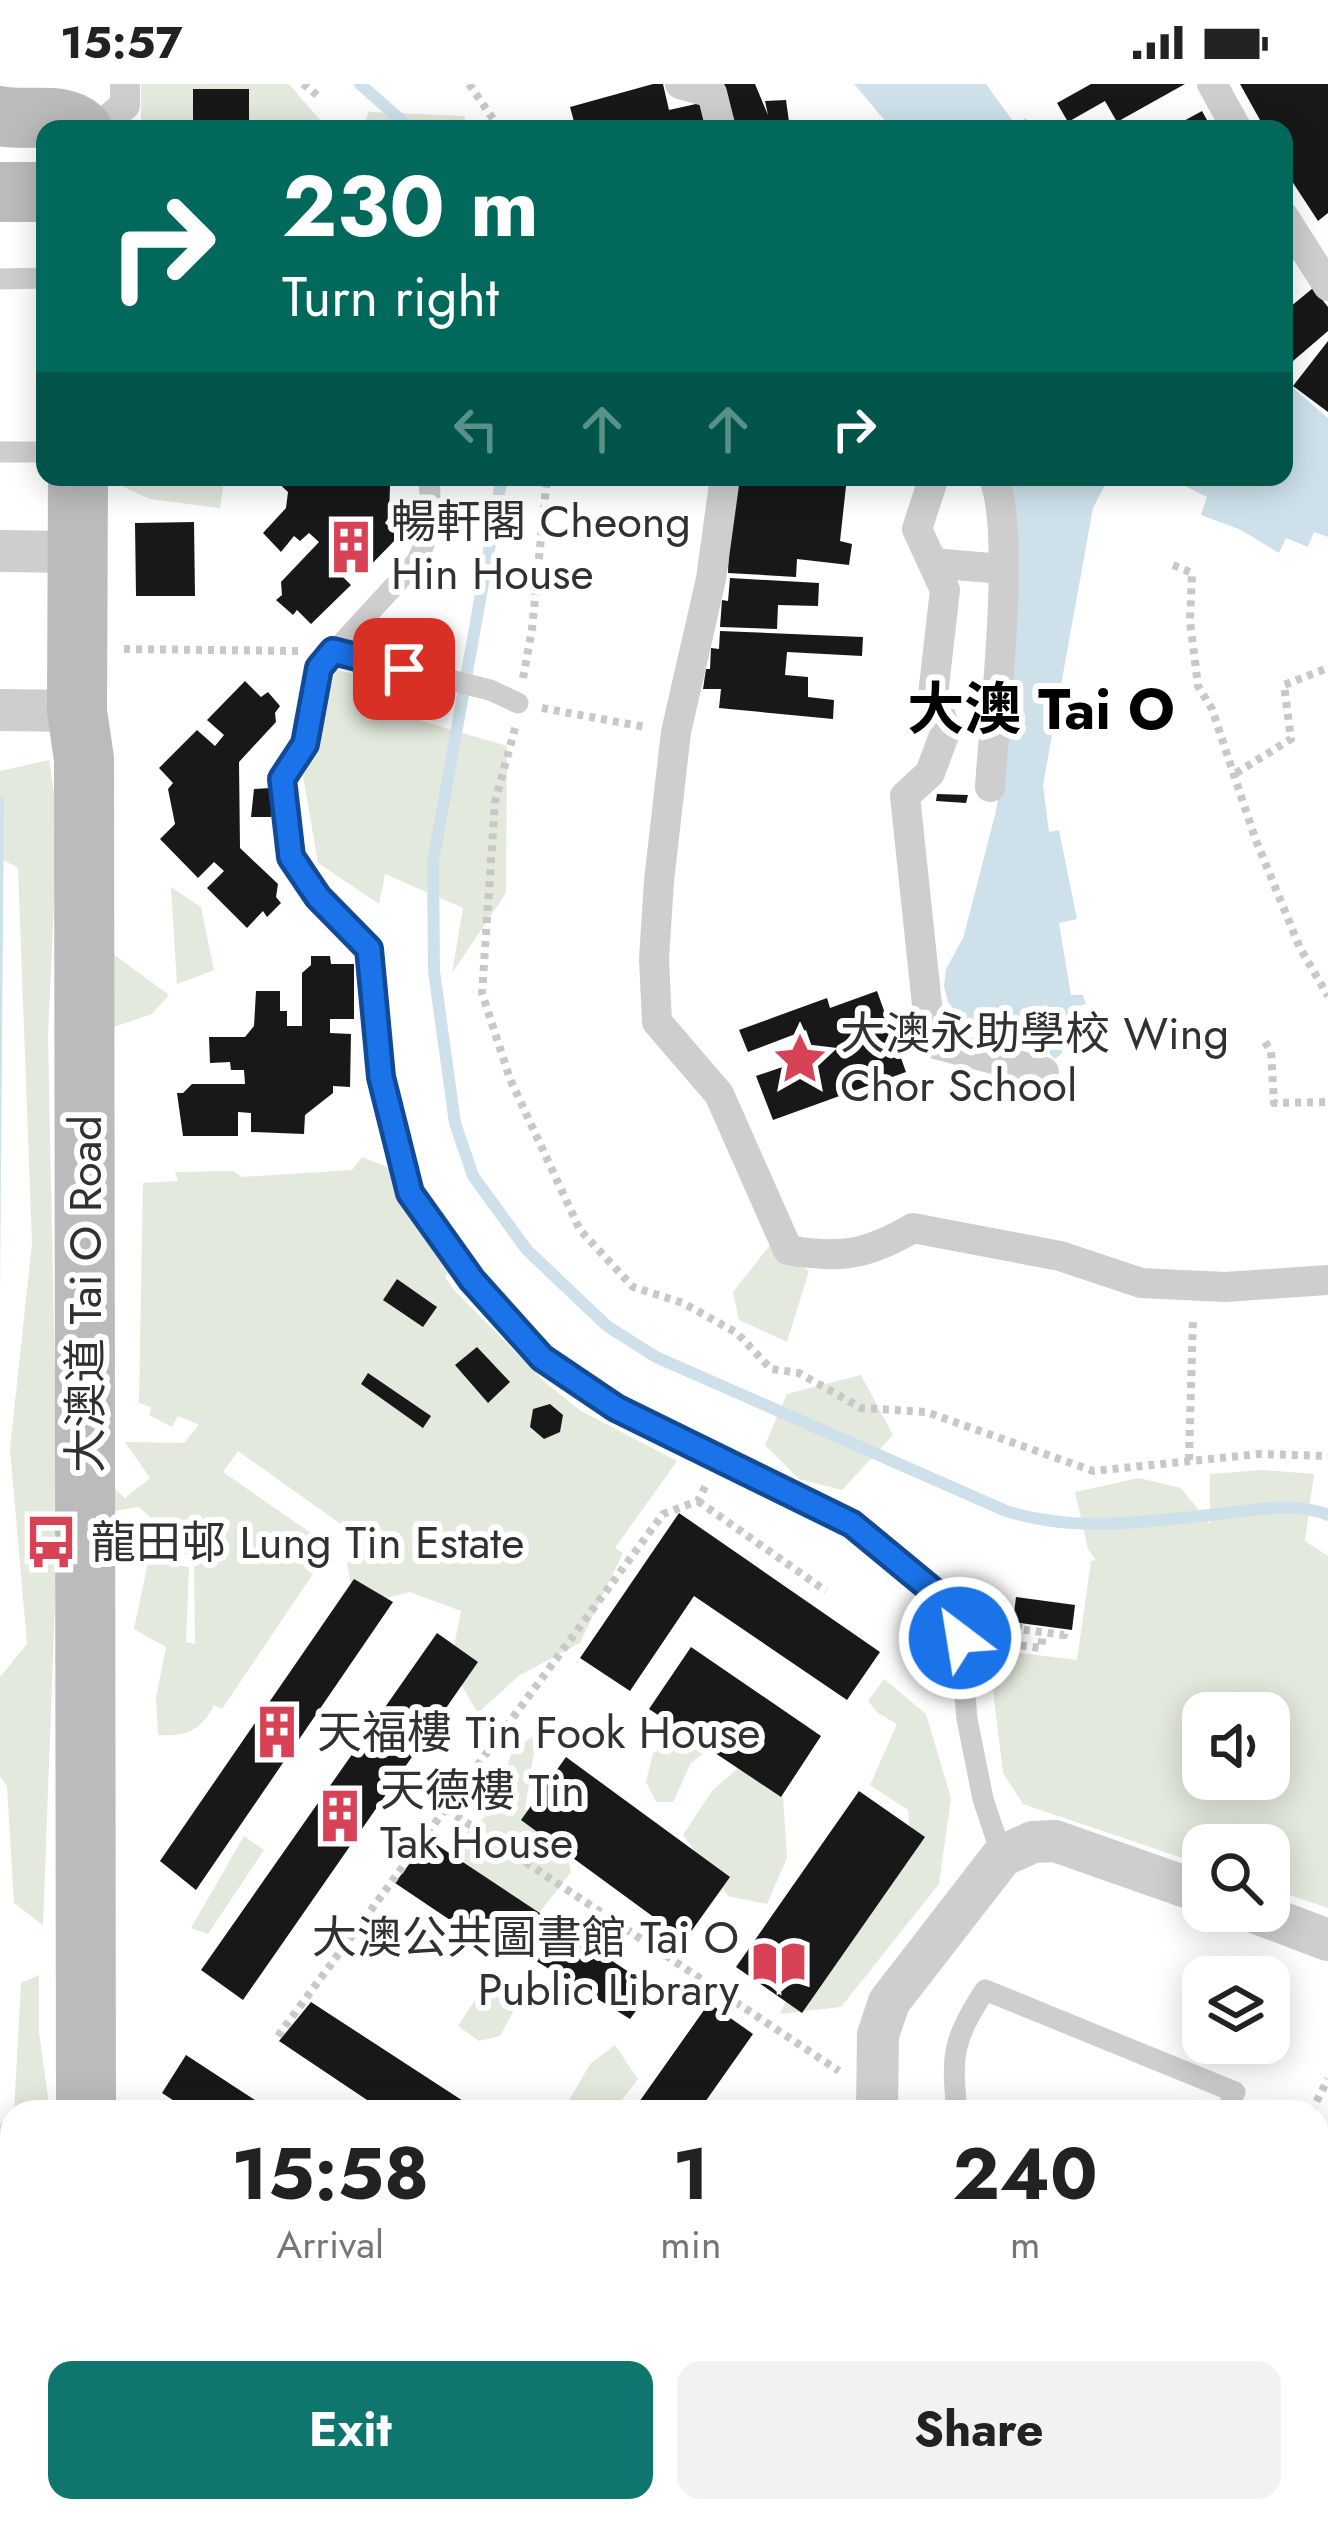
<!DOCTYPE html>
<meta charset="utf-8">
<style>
:root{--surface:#fff;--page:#f2f2f2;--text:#222;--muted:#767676;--accent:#0f766e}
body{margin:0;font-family:Jost,"Noto Sans SC",sans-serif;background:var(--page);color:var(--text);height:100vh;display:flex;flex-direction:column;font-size:45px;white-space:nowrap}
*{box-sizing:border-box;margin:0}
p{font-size:39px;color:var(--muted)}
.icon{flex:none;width:66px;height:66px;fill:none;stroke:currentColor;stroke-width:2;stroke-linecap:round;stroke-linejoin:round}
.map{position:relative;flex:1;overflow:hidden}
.side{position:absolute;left:0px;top:2016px;width:1329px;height:423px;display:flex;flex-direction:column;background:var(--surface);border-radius:36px 36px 0 0;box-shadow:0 6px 30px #0003}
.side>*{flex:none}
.banner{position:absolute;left:36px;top:36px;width:1257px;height:366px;border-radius:24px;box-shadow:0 6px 30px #0003;background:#00695c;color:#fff;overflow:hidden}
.controls{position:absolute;left:1182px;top:1608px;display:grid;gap:24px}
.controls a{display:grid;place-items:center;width:108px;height:108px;border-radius:24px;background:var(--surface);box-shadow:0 6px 30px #0003;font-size:60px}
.pin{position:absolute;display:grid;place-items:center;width:102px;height:102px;color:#fff;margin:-51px;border-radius:24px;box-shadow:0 6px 18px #0006}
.me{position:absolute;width:132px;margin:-66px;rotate:329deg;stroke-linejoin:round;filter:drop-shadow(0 0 9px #0008)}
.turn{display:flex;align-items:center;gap:42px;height:252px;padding:0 48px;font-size:54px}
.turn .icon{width:156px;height:156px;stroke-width:2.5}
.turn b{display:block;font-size:84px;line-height:102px}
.lanes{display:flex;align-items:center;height:114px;padding:0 48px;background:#0003;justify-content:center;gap:60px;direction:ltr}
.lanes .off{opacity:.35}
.eta{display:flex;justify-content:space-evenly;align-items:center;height:204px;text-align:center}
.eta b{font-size:72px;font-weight:700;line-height:84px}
.primary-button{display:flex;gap:24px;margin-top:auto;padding:24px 48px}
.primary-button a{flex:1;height:138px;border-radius:24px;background:var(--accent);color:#fff;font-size:48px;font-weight:700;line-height:138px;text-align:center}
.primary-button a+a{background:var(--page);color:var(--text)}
.status{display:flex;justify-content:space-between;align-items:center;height:84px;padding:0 60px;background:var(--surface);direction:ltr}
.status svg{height:33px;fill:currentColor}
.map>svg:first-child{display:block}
</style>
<div class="status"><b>15:57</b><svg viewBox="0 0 49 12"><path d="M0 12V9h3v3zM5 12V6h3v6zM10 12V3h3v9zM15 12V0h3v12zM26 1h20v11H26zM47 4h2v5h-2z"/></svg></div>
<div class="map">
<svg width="1328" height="2437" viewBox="0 0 1328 2437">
<rect width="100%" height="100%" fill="#fff"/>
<path fill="#e4e9dd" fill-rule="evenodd" d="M141,0H289L328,45L141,44Z
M369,28L464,32L469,45H361Z
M102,393L224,396L220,424L150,415Z
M336,586L417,602L412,634L507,662L506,809L452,889L463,824L385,790L379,820L318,779L303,692Z
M49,676L58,733L48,952L58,1440L43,1841L14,1819L7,1702L0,1693V1593L27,1560L10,1365L32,1159L18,784L0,774V687Z
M171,803L201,823L214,886L177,900Z
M105,864L169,911L152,930L96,949Z
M362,1073L397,1087L417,1131L451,1185L445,1193L453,1205L546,1299L581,1327L677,1377L615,1464L623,1469L580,1559L520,1591L478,1629L450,1582L461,1527L410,1508L355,1522L347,1480L359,1453L238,1367L223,1388L331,1463L222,1625L214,1621C201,1647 185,1653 158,1651L156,1614L166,1563L134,1545L148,1478L189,1483L186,1558L195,1560L194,1482L162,1438L156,1439L139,1423L115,1427L97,1389L125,1414L150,1394L125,1358L184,1359L199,1341L178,1332L172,1343L149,1331L151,1323L139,1319L143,1099L178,1097L175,1088L233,1087L242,1093L352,1086Z
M770,1161L809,1187L787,1258L739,1236L733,1208Z
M861,1291L893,1351L842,1406L799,1395L765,1361L787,1310Z
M1264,1386L1314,1390L1305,1457L1328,1472V1824L1269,1804V1761H1203V1781L1023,1720L1003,1689L988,1565L1077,1576L1091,1477L1096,1476L1088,1465L1075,1408L1139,1394L1181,1404L1210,1440V1390ZM1203,1629H1269V1695H1203Z
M884,1595L926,1630L951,1714L939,1800L841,1923L780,1930L796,1892L911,1760L908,1726L870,1701L897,1640L878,1629L868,1617Z
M705,1643L723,1655L691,1679L673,1718H656L646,1698L653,1669Z
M537,1650L525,1725L560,1743L571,1788L528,1843L464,1797L461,1753L491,1728L513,1665Z
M747,1676L783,1712L787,1774L767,1820L728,1812L683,1751L712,1707Z
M244,1752L264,1766L208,1850L191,1844Z
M39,1891V1948L50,2028H14L21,1899Z
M485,1901L517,1920L500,1952L479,1957L458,1942Z
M615,1961L638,1995L612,2028H579L568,2018L590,1980Z
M12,2036V2256H0V2040Z
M130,2427H318L317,2436L145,2435Z"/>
<path fill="#cee1ea" d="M854,0H986L1015,40L1026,34L1033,45H892Z
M1284,296L1328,334V453L1314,448L1308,463L1286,454L1279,469L1241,446L1201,431L1207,413L1167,393H1284Z
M1005,393H1109L1093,424L1043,701L1049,748L1059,746L1077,835L1059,839L1071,911H1083L1086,920L1074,924V936L1062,940V969L1055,975L1038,959L1010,946L974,940L959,933L948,918L944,902L946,885L963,854L972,820L996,727L1005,666Z
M0,713H4L0,1212Z
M1328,2267V2437H1237L1242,2427H1317V2287Z"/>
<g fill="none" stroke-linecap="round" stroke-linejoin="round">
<path stroke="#cee1ea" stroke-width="12" d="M360,0L411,45
M502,393L433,778L434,887L455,1039L473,1092L527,1166L607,1242L656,1273L1006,1427C1077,1449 1146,1438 1218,1430C1254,1426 1293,1417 1328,1431"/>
</g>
<path fill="#181818" d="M653,0H663L669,26L705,18L710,43L576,45L570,23Z
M721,0H755L768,31L765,17L786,16L790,45H737Z
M1091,0H1185L1117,38L1105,17L1068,38L1057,19Z
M1240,0H1328V129L1318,137L1284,85V45H1265Z
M193,5H249V40H193Z
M1202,27L1212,45H1169Z
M1313,204L1328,223V247L1293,277L1284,267V228Z
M1328,257V328L1293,302Z
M272,393H388L384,397L390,402L389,433L385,439L399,452L360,492L344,476L336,486L351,501L311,540L297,526L293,531L276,516L282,511L281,498L319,458L309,449L300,457L294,452L281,468L263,449L286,424L288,408Z
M732,393H847L840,457L852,460L849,481L797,475L796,493L728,489Z
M194,438L195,512H136L135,439Z
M730,494L819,499L818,522L778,521L777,545L720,543L722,516L728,517Z
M720,547L863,553L862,572L787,568L785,591L808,593V613L834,616L833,635L719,624L721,605H703L706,585H710L711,564L719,565Z
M245,597L261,613L268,608L280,622L275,629L276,638L239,678L240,764L278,800L276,813L281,819L267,833L263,827L247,844L207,804L224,787L214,778L198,794L160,755L175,740L168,705L173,699L159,684L197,646L215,662L224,651L207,636Z
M271,704V733H251L254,705Z
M937,710L968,711L966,719L936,717Z
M311,872H330L331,880H354V935H330V949L351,950L350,1003L333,1002V1009L305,1031L304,1050L251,1048V1029L238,1028V1052H183L177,1009H183L192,1000H245L244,986H231L230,978L210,979L209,953H245L254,942L256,907H280V927H287V942H302V889L311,881Z
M877,907L906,988L773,1036L756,992L815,972L806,946L748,968L739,946L827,914L830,924Z
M397,1195L437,1223L423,1243L383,1216Z
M477,1263L510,1298L488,1319L455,1281Z
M368,1289L431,1332L423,1344L361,1300Z
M550,1320L563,1331L560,1348L544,1355L530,1343L533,1325Z
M679,1429L880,1568L847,1616L694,1512L630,1607L580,1574Z
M354,1495L393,1518L196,1806L160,1777Z
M1016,1513L1075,1521L1072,1546L1013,1538Z
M437,1549L478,1578L243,1916L201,1886Z
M691,1563L821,1652L781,1713L649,1625Z
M566,1673L730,1793L685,1856L521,1736Z
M859,1707L925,1753L802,1929L736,1883Z
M428,1755L653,1904L630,1935L457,1828L450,1836L395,1799Z
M311,1918L480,2028H385L279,1957Z
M709,1919L753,1950L698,2028H632Z
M186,1971L273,2028H191L162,2009Z
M426,2427H546L541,2432L546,2437H438Z"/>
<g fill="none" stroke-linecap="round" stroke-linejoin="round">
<path stroke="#c8c8c8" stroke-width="8" stroke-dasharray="6 6" stroke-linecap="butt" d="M303,0L318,12
M469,0L500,45
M1173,481L1192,489L1190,537L1198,602L1212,625L1255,754L1300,864L1328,912
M124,565L301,567
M523,594L532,545L547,393
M542,624L645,643
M515,644L495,718L482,909L510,995L580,1146L633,1203L683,1219L737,1249L771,1285L799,1289L861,1324L926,1328L1093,1387L1259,1370L1328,1372
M1236,689L1291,655L1284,601L1328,584
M1265,958L1271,967L1274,1019L1328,1018
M1189,1376L1193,1234
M698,1417L826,1507
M1019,1539L1018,1545L1064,1551L1065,1545
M985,1557L1041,1564L1043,1549
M446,1725L839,1987
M278,1952L663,1430L698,1417L707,1399
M1311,2028L1328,1995
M1317,2212L1328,2193
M1195,2437L1200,2427"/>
<path stroke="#cecece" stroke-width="21" d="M0,195L45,194
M0,368H45
M429,393C431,425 432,448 417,477L319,584L305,660L282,695L291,773L318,813L369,865L381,993L410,1109L472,1195L542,1274L616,1324L852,1440L938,1511L951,1530L960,1554L967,1635L983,1715L1002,1772
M333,567L490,606L518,619
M957,2028C951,1969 953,1956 985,1906L1235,2008L1226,2028
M0,2280H12
M998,2427L999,2437
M1027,2437L1036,2427"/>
<path stroke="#cecece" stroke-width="30" d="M680,0L712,9L721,45
M1212,0L1237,45
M97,45L125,21V0
M1284,133L1328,202
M725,393L711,495L676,648L659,797L654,875L657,938L719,1010L788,1166C840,1175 867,1171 913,1144L1060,1172L1141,1199L1225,1203L1328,1196
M934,393L917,445L945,506L933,611L946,646L930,689L905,712L931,959L1044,988
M933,479L1002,485
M990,703C994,638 1017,444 993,393"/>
<path stroke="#cecece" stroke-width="42" d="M0,467L78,468
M0,626L77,627
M1251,1827L1328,1856
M877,2028L878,1951L889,1918L1002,1772L1033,1758L1055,1757L1203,1809
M1317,2115L1328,2095
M365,2427V2437
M903,2427V2437
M1140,2437L1146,2427"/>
<path stroke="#bbb" stroke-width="60" d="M0,32C27,38 61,26 82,45
M0,108H45
M78,393L77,627L84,675L86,2028
M83,2437L84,2427"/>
</g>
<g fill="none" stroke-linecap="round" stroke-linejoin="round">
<defs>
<path id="route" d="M404,585L333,567L319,584L305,660L282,695L291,773L318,813L369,865L381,993L410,1109L472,1196L542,1274L616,1324L852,1440L938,1511L951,1530L960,1554"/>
</defs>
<use href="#route" stroke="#114b97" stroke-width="30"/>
<use href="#route" stroke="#1a73e8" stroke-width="21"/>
</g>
<defs>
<symbol id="building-bare" viewBox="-9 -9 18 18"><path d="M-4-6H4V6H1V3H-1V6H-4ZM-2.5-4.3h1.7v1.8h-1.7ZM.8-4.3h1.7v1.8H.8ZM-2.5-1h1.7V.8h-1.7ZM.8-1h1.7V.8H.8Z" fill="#d84257" stroke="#fff" stroke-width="2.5" paint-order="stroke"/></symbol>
<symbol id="sight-bare" viewBox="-9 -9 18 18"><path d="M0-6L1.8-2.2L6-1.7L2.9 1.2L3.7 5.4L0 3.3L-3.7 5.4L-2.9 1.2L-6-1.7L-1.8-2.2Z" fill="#d84257" stroke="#fff" stroke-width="2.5" paint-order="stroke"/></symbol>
<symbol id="bus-bare" viewBox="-9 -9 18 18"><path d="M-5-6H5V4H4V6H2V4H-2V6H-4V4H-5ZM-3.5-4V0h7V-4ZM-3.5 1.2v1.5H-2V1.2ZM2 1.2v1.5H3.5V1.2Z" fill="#d84257" stroke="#fff" stroke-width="2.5" paint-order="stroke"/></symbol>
<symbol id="library-bare" viewBox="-9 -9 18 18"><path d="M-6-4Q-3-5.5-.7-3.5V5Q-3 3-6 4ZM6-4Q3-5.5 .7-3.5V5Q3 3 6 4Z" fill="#d84257" stroke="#fff" stroke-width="2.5" paint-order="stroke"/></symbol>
</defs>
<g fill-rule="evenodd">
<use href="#building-bare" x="313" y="425" width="76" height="76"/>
<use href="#sight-bare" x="762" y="937" width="76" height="76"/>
<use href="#bus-bare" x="13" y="1420" width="76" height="76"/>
<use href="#building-bare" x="239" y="1610" width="76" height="76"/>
<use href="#building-bare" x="302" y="1694" width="76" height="76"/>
<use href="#library-bare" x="741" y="1841" width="76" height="76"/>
</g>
<g text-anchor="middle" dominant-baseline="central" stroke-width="12" stroke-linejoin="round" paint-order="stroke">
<g font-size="45" fill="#313131" stroke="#fff" text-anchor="start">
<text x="391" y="437">暢軒閣 Cheong<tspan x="391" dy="52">Hin House</tspan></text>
<text x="840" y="949">大澳永助學校 Wing<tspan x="840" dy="52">Chor School</tspan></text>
<text x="91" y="1458">龍田邨 Lung Tin Estate</text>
<text x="317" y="1648">天福樓 Tin Fook House</text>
<text x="380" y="1706">天德樓 Tin<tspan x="380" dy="52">Tak House</tspan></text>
<text x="739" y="1853" text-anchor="end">大澳公共圖書館 Tai O<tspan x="739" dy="52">Public Library</tspan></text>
</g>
<g font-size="45" fill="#313131" stroke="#fff">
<text transform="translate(85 1210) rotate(-90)">大澳道 Tai O Road</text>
</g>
<g font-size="57" font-weight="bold" fill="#000" stroke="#fff">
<text x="1041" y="625">大澳 Tai O</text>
</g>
</g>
</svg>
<div class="controls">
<a><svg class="icon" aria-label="sound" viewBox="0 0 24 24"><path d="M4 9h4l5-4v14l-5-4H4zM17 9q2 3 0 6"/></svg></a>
<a><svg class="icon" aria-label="search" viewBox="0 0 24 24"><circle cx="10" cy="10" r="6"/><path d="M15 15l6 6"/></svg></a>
<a><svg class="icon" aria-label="layers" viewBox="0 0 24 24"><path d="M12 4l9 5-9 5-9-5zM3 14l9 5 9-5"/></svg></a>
</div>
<div class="pin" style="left:404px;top:585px;background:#d93025"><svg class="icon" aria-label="arrive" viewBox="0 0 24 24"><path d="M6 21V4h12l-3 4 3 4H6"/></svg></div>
<svg class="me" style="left:960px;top:1554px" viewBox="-20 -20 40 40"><circle r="17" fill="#1a73e8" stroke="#fff" stroke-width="3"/><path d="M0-11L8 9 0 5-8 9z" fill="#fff"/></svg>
<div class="banner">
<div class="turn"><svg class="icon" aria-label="right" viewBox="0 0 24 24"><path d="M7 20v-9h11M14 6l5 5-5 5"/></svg><div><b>230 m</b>Turn right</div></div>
<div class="lanes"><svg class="icon off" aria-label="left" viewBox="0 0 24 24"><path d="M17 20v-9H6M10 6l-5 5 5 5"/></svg><svg class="icon off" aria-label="ahead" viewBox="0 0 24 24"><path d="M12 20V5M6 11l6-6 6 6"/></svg><svg class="icon off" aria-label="ahead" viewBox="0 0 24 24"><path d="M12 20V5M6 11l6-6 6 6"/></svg><svg class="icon" aria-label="right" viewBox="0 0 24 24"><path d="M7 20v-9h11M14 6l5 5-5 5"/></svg></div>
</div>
<section class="side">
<div class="eta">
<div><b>15:58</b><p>Arrival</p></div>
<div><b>1</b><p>min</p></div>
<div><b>240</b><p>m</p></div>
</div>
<div class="primary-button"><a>Exit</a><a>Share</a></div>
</section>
</div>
